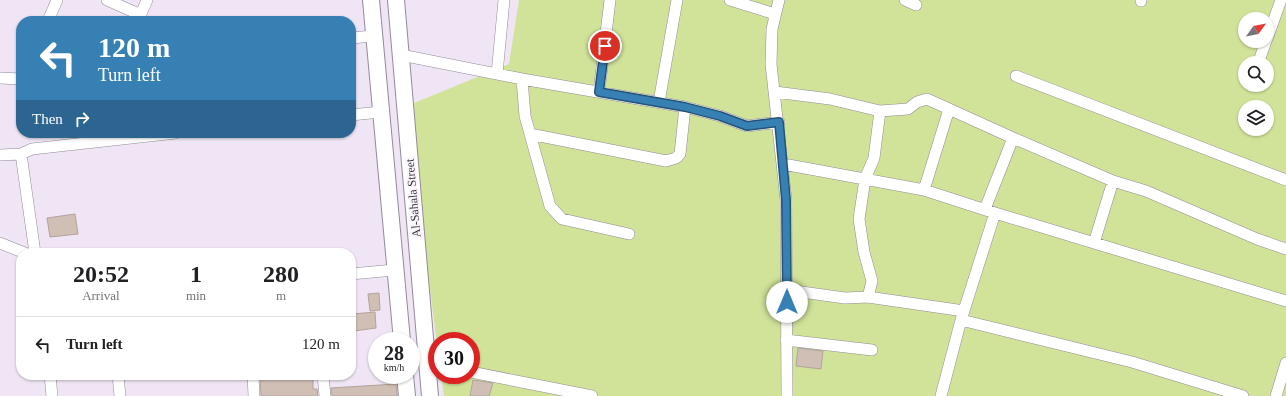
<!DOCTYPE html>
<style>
:root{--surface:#fff;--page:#f6f6f6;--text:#202124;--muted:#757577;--line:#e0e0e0}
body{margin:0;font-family:"Times New Roman",serif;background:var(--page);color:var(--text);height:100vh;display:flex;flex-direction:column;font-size:15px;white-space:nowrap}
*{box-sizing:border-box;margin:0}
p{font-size:13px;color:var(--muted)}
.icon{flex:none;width:22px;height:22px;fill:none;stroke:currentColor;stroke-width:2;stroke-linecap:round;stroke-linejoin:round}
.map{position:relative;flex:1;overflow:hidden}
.drawer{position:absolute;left:16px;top:248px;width:340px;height:132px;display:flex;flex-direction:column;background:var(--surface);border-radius:16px;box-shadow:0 1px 3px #0004}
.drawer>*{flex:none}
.banner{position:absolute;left:16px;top:16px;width:340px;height:122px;border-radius:16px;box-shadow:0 1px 3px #0004;background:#3780b4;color:#fff;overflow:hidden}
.needle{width:26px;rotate:57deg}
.fabs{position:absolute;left:1238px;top:12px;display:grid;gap:8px}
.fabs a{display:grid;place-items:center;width:36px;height:36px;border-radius:50%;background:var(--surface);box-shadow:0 1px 3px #0004;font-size:20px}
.speed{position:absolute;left:368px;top:332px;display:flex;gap:8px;font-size:20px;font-weight:700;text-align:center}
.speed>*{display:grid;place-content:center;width:52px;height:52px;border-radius:50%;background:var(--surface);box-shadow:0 1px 3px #0004;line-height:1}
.speed small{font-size:10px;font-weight:400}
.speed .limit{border:6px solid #d22;background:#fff;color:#111}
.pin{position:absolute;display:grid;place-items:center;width:34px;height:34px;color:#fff;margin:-17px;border:2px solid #fff;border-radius:50%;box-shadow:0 1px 4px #0007}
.me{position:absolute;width:44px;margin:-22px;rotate:0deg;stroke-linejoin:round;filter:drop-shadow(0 0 3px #0008)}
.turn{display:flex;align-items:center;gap:14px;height:84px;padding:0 16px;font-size:18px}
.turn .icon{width:52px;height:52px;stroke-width:2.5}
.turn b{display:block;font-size:28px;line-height:34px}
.then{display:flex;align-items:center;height:38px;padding:0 16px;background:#0003;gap:8px;font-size:15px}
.eta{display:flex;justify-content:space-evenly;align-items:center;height:68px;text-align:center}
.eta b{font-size:24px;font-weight:700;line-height:28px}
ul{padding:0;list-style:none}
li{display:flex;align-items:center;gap:12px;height:56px;padding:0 16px;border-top:1px solid var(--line)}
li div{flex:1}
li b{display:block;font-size:15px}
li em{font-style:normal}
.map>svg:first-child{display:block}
</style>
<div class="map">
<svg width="1286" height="396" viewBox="0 0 1286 396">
<rect width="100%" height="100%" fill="#efe5f4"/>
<path fill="#d0e399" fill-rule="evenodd" d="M519,0H1286V396H444L441,375H471V341H437V344L407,106L509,64ZM1245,19H1267V41H1245ZM1245,63H1267V85H1245ZM1245,107H1267V129H1245Z"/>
<path fill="#d0bfb5" stroke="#b4a39a" d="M75,214L78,234L50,237L47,218Z
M379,293L380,310L370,311L368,294Z
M375,312L376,328L354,331L352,314Z
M798,348L823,351L821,369L796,366Z
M260,375H284V376L309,375V377L313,379V389H317L318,396H261Z
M473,380L493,383L489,396H470Z
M396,384L397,396H332L331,388Z"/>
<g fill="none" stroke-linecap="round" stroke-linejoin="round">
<defs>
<path id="minor" d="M107,0L141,15
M730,0L775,14
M779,0L772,29L771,64L786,200L787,396
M905,0L916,5
M1141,1V0
M48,21L57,0
M138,21L147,0
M351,38L373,36
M1267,39L1281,0
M401,55L522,79L685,107L720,116L747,126L779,122
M1260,58L1266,41
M497,74L504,0
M1016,76L1286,180
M0,78L21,79
M522,79L525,116L550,206L562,219L629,234
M599,92L610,0
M775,92L830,99L880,111L874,158L865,179L859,219L864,252L872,281L868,297L845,298L787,290
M659,102L677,0
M880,111L908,109L917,102L927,99L1013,138L1113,181L1146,191L1257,239L1286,249
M351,115L380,112
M530,134L666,161L676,158L680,154L685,107
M21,154L35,253
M0,155L21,154L32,149L176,133
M783,164L924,190L995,213L1286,301
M924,190L949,109
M985,209L1013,138
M0,243L25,253
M1094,243L1113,181
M351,274L394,270
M868,297L964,311
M961,320L1132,362L1243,396
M786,340L872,350
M471,372L592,396
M50,375L52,396
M118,375L120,396
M253,375L254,396
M323,375L325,396
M941,396L961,320L995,213
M1276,396L1286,363"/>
<path id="secondary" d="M371,0L402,341
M396,0L430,396
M405,375L407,396"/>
</defs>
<use href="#minor" stroke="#938a98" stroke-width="12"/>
<use href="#secondary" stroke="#938a98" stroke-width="18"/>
<use href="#minor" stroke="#fff" stroke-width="11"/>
<use href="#secondary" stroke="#fff" stroke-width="16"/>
</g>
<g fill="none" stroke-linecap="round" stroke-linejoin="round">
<defs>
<path id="route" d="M605,46L599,92L685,107L720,116L747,126L779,122L786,200L787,302"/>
</defs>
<use href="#route" stroke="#245375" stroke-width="10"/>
<use href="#route" stroke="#3780b4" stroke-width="7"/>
</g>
<g text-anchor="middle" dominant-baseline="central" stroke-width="4" stroke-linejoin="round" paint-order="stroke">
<g font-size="12" fill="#373339" stroke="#faf4fd">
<text transform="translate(413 198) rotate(-95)">Al-Sahala Street</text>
</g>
</g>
</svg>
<div class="fabs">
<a><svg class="needle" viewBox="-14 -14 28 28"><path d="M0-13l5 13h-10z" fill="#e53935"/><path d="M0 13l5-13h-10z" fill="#757577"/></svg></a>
<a><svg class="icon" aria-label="search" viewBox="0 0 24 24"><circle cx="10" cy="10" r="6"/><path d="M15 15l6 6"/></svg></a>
<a><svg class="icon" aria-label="layers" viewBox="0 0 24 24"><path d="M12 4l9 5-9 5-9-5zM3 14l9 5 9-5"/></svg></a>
</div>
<div class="speed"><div>28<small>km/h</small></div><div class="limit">30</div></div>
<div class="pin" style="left:605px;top:46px;background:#d93025"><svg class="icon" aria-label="arrive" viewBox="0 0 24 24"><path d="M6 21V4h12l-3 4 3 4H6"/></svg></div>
<svg class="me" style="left:787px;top:302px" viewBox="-20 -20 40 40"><circle r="19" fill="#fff"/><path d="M0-13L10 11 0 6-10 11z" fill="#3780b4"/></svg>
<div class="banner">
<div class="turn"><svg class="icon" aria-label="left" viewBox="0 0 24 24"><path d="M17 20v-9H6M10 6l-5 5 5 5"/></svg><div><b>120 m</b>Turn left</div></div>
<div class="then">Then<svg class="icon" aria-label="right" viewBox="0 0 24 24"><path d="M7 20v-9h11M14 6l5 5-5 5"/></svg></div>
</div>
<section class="drawer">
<div class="eta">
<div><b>20:52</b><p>Arrival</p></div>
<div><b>1</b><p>min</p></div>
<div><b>280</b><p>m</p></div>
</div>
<ul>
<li><svg class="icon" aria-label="left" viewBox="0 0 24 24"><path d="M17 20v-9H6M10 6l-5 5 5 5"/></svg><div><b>Turn left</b></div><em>120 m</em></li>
</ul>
</section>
</div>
